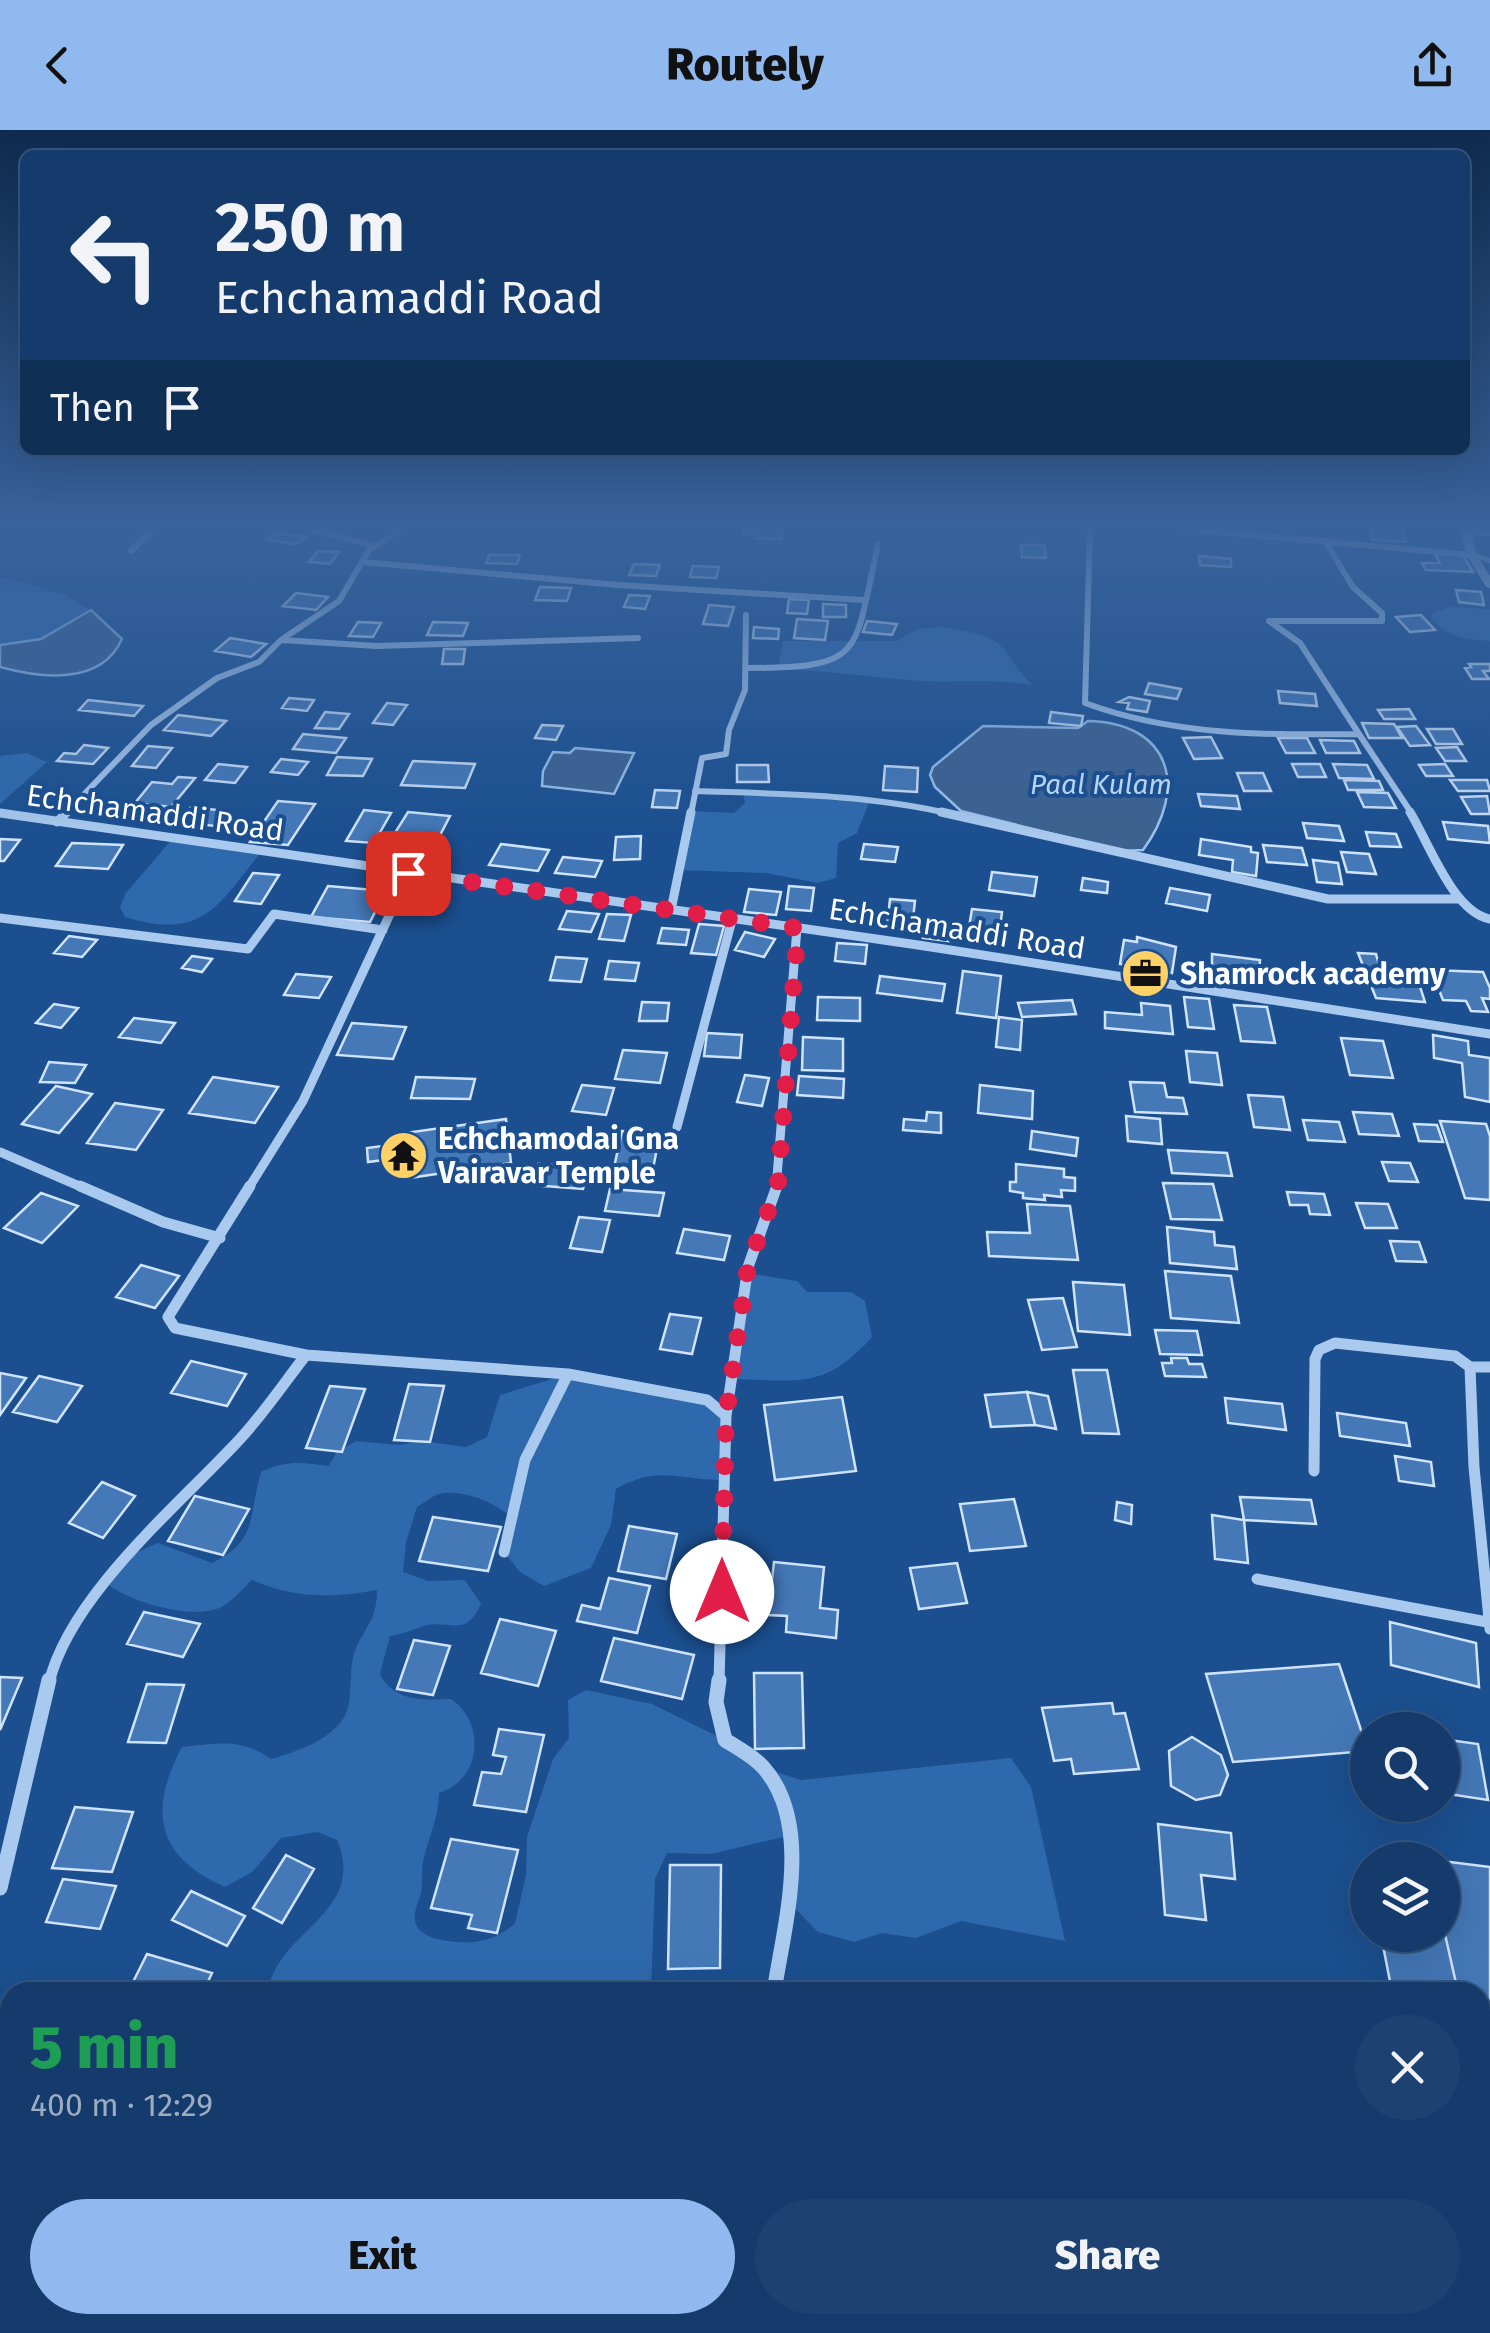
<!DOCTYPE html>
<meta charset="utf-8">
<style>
:root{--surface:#143b6b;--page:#1d4271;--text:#f1f3f6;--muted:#9dadc1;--line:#33557e;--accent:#90b9f0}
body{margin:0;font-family:"Fira Sans",sans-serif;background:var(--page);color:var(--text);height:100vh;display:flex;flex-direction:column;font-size:38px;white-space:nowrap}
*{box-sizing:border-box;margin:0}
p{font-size:32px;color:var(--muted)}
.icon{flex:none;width:55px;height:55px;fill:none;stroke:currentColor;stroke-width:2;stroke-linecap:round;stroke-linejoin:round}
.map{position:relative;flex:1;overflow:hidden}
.sheet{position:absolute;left:0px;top:1852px;width:1490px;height:352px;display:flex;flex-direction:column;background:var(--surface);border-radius:30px 30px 0 0;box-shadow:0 10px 40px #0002,0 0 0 2px var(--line)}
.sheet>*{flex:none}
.guide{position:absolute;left:20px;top:20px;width:1450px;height:305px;border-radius:15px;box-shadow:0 10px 40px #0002,0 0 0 2px var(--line);background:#143b6b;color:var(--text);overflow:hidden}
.fabs{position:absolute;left:1350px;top:1582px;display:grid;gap:20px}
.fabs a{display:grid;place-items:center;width:110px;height:110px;border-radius:50%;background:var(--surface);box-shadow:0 10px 40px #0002,0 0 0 2px var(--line);font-size:50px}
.pin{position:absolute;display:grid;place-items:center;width:85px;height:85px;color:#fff;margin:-42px;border-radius:20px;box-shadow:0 5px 15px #0006}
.me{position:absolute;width:110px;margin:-55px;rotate:0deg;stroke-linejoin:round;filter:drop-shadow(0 0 8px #0008)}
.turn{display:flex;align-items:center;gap:35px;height:210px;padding:0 30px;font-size:45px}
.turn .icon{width:130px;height:130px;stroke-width:2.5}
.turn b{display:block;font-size:70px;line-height:85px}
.then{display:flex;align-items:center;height:95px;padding:0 30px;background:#0003;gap:20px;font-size:38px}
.round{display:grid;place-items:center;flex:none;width:105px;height:105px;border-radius:52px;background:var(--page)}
.summary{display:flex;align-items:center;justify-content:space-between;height:170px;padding:0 30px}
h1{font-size:60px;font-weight:800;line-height:75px;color:#1e9e55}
.action{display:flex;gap:20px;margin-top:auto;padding:20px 30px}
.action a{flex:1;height:115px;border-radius:60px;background:var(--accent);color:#111;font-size:40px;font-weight:800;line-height:115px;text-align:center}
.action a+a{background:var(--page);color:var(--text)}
header{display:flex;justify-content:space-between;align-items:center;height:130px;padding:0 30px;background:var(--accent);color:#111;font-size:45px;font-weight:800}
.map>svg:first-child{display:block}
</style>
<header><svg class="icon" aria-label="back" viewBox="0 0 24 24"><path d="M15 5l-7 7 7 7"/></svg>Routely<svg class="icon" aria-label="share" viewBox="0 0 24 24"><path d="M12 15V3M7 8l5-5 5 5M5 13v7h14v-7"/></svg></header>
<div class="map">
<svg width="1490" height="2203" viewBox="0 0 1490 2203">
<rect width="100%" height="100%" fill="#1b4f8f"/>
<path fill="#2e69ad" d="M0,447L63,464L91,480L41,510L0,515Z
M1450,477L1490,479V511C1465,509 1443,507 1430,484Z
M942,497C965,502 993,502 1008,524C1016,536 1021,544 1032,555C991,548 950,554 909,550C865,546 822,541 778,539L783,511H897L918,499Z
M27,623L47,632L0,674V626Z
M743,662L870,670L857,703L838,713L836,748L818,753L766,743L679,740L691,681L734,683L745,673Z
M172,709L261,722C218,776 203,811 125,787L120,777L126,763Z
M747,1143L797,1151L807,1162H851L865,1171L872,1207C824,1261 798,1250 731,1249Z
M568,1244L707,1270L726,1286L722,1350C677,1350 658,1335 616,1359L611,1395L591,1438L544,1456L520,1442L504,1422L511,1388C499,1373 460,1358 439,1364C432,1366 424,1373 417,1377L406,1412L403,1442L428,1451L465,1450L481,1474C465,1509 451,1489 424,1496C412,1500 403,1504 390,1506L380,1544C394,1572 423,1570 451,1569C486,1592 482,1650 439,1663C439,1688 428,1708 423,1732C421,1742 423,1753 421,1763C419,1773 412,1783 416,1794C421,1808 445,1811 457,1812C478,1814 500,1808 515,1793L526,1745L527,1707L553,1629L569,1608L568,1570L586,1560L652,1574L725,1610L764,1638L801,1650L1011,1628L1031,1657L1065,1811L961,1791L916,1808L882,1803L854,1812L818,1802L786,1769L788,1706L711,1724L667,1723L655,1749L651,1862H513L474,1852L470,1862H265C270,1853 273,1841 279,1833C303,1794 363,1771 337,1710L318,1702L281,1708L252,1742L225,1757C156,1727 148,1680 182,1617C216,1613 242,1608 271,1629C299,1621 345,1606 349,1572C352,1555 349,1533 356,1518C367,1494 377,1489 377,1460C332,1468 295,1469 252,1450C243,1458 232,1472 221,1477C193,1491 129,1472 106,1453L126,1427L158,1413L212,1433C259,1410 248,1386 261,1342C285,1330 303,1332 329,1336L336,1323L356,1311L399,1315L422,1311L466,1317L487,1307L500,1265Z
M0,1904H10V2006L0,2005Z"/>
<path fill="#3c6290" stroke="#9cc4f0" stroke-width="2.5" d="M91,480L122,509C101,556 40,548 0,537V515L41,509Z
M1088,591C1172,593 1188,659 1143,720L1122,721L961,681L935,657L930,645L933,637L983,596L1078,598Z
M575,618L634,623L614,664L542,656L543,641L553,622L570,623Z"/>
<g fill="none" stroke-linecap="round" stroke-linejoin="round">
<path stroke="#9cc4f0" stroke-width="5" d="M1471,424L1490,431"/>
</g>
<path fill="#4478b7" stroke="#cfe3fa" stroke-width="2.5" d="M742,399H782L781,409L755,408V404H742Z
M1370,399H1402L1406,412L1373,410Z
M277,402L306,407L296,414L267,410Z
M1021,415H1044L1046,428L1022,427Z
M318,421L339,422L330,434L309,432Z
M1435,424L1463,425L1473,442L1426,440L1422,433H1440Z
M489,425H520L517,434L486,433Z
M1199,426L1231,429V437L1200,435Z
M634,434L660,435L656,446L629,445Z
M693,436L719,437L716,448L690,447Z
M540,457L571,458L567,471L535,470Z
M1456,460L1481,462L1484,475L1459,472Z
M296,463L328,467L316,480L283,476Z
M629,465L650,466L645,479L624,477Z
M789,469L809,470L807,484L787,483Z
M823,474L846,475V487H823Z
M709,475L734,477L728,496L703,494Z
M1421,485L1435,500L1410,502L1396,487Z
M797,489L828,491L825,510L794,508Z
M867,491L897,494L892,505L863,502Z
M358,492L381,493L373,507L349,506Z
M433,492L468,493L463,506L427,505Z
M754,497L779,499L778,509L753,508Z
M230,508L266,514L251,527L215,521Z
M444,519H465L463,534H442Z
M1469,534H1490V541H1483L1489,549H1472L1465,538L1471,537Z
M1149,553L1181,559L1177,569L1145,564Z
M1278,561L1315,564L1317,576L1280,573Z
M1129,567L1150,571L1147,582L1127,579L1129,573L1119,572Z
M289,568L314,570L307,581L282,578Z
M88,570L143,576L134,586L79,580Z
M387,573L407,575L393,595L373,593Z
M1409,579L1415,589H1384L1378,580Z
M325,582L349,584L339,599L315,598Z
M1051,582L1083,586L1081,596L1049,593Z
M178,585L226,591L211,606L164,600Z
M1362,593L1394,594L1402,608H1369Z
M542,595L563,596L556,610L535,608Z
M1416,596L1430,615L1410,616L1397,597Z
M1427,599H1453L1462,614H1436Z
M303,604L346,608L336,623L293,619Z
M1211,607L1222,628L1194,629L1183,608Z
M1278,608H1307L1315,623H1286Z
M1320,610L1354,611L1360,623H1326Z
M84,615L108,618L93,634L57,631L64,623L76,624Z
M148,616L172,618L156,638L132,636Z
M1457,617L1466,631H1445L1436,618Z
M337,627L372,629L363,646L327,645Z
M281,629L308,632L298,645L271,642Z
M413,631L475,634L465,658L401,655Z
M218,634L247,637L235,653L205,650Z
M1292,634H1320L1326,647H1298Z
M1333,634L1367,635L1374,649L1339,648Z
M1445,634L1453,646H1426L1419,635Z
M737,635H768L769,652H737Z
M885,636L918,638L917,662L883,660Z
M1237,643H1263L1271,661H1244Z
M178,647L195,648L171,677L135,673L152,652L172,654Z
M1344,650L1379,651L1383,660H1348Z
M1450,650H1487L1490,661H1458Z
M655,660L680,661L677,678L652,677Z
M1357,662L1388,663L1396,678L1364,677Z
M1198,664L1237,666L1240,679L1201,676Z
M1487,666L1490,684H1471L1461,667Z
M278,671L315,674L288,715L250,712Z
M191,677L226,681L215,696L179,692Z
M364,680L391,683L374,713L346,711Z
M408,682L450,686L437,711L393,706Z
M1443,692L1488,696L1490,713L1448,709Z
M1303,693L1339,696L1344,711L1307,708Z
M1366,702L1396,704L1401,717L1370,716Z
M641,706L640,729L614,730L616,707Z
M0,709L20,710L4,731H0Z
M1201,709L1251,717V722L1258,723L1256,746L1232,742L1233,730L1199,725Z
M72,713L123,715L108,739L56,736Z
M501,714L549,720L538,741L489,735Z
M864,714L898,717L895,732L861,729Z
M1263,715L1302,718L1307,735L1267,732Z
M1341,722L1369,724L1376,744L1347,742Z
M563,727L602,731L595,747L555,743Z
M1313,730L1338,733L1342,754L1317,752Z
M992,742L1037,747L1034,766L989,760Z
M253,743L279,745L261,774L235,771Z
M1083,748L1108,752L1107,763L1081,760Z
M328,756L386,761L370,792L311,787Z
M789,756L814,758L811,781L786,779Z
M1170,758L1210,765L1207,781L1166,773Z
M749,759L781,762L776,785L744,782Z
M890,769L915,771L912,798L887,796Z
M972,779L1002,782L998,813L967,809Z
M567,781L599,784L591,802L559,799Z
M607,784L631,785L624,811L599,809Z
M926,791L952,794L949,811L923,808Z
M699,794L724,796L716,825L691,823Z
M662,798L689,800L686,815L658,813Z
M745,802L775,809L764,827L735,820Z
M69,806L97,810L82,827L54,823Z
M1137,807L1176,817L1172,843L1120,834L1124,810L1137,812Z
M837,813L867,815L865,834L835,831Z
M1358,823L1376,824L1379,835L1414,838L1425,872L1376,868Z
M1212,824L1260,830L1258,856L1212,850Z
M192,826L212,829L202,842L182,838Z
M556,827L587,829L581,852L550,850Z
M609,831L639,833L635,851L605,849Z
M1431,840L1483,842L1490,858V869L1482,868L1488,882L1471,881L1466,871L1443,870Z
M963,841L1001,846L996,888L957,883Z
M296,844L331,847L319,868L284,865Z
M880,846L945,854L942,871L877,863Z
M818,867L860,868V891L817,890Z
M1184,867L1209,869L1214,899L1188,897Z
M1072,870L1076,884L1022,887L1018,873Z
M642,872L669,873L667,891H639Z
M1141,873L1170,876L1173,904L1105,898V882L1142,885Z
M54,874L78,878L61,898L36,893Z
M1234,875L1267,877L1275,913L1241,911Z
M999,887L1022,890L1020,920L996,917Z
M134,888L175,893L161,913L119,907Z
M352,893L406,897L393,929L337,925Z
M707,903L742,905L740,928L704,926Z
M1433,905L1468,911L1469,925L1490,928V972L1465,967L1462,933L1434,928Z
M803,907L843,909V941L802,940Z
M1341,908L1383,911L1393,948L1350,945Z
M623,920L667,923L660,953L615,949Z
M1186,921L1217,923L1222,955L1190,952Z
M49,932L86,935L75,953L40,952Z
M745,945L769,948L762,976L737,972Z
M799,946L844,949L843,968L797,965Z
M213,947L278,957L255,993L189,983Z
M416,947L475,949L470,969L411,968Z
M1130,952L1164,953L1167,967L1183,968L1187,984L1135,982Z
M582,955L614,958L606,985L572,981Z
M980,955L1033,961L1032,989L978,983Z
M56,956L92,964L59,1003L22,994Z
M1248,965L1283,967L1290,1000L1254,997Z
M115,973L163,980L136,1020L87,1013Z
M927,982L941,983V1003L903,1000L904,989L926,991Z
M1353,982L1392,984L1399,1006L1359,1004Z
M1126,986L1160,989L1162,1014L1128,1011Z
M506,989L511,1033L409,1048L407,1027L368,1032L367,1018L405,1013V1003Z
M1303,990L1339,992L1345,1012L1308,1010Z
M1440,991L1486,994L1490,1006V1070L1465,1068Z
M1414,994L1437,995L1443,1012L1419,1011Z
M622,1001L660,1003L652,1044L613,1042Z
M1032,1001L1078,1008L1076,1026L1030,1019Z
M1168,1020L1227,1023L1232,1046L1172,1043Z
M1382,1032L1410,1033L1418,1052L1389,1051Z
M538,1034L588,1037L583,1059L532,1055Z
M1016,1034L1064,1039V1047L1075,1048V1061L1061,1060L1062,1067L1044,1065L1045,1070L1023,1068V1063L1010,1061V1052H1016Z
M1163,1053L1213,1054L1222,1090L1171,1089Z
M610,1059L664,1063L659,1086L605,1081Z
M1287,1062L1324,1064L1330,1085L1310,1084L1308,1075H1290Z
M41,1063L78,1076L42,1113L4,1098Z
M1356,1073L1388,1074L1397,1098H1365Z
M1027,1074L1070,1076L1078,1130L989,1126L987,1102L1030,1103Z
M579,1087L610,1090L602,1122L570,1118Z
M1167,1097L1214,1102L1215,1115L1234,1117L1237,1139L1170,1133Z
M684,1099L730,1106L724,1130L677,1123Z
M1390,1111L1419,1112L1426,1132L1396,1131Z
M141,1135L179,1146L155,1178L116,1167Z
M1165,1141L1231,1146L1239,1193L1171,1188Z
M1073,1152L1124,1155L1130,1205L1078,1201Z
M1063,1168L1077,1217L1042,1220L1028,1170Z
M670,1184L701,1188L692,1224L660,1219Z
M1155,1200L1197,1201L1202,1225L1160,1224Z
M1171,1228H1187L1189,1234H1202L1206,1247L1165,1246L1162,1233H1172Z
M191,1231L246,1244L227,1276L171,1263Z
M1073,1240H1107L1119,1304L1083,1303Z
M0,1243L26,1248L0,1285Z
M39,1246L82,1256L57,1292L13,1282Z
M409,1254L444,1256L430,1312L394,1310Z
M330,1256L365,1259L342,1322L306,1318Z
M1027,1262L1035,1295L991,1297L985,1265Z
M1027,1262L1048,1266L1056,1299L1035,1295Z
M842,1267L856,1341L775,1350L764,1275Z
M1225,1268L1282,1274L1286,1300L1228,1293Z
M1337,1283L1406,1293L1410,1316L1340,1306Z
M1395,1326L1431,1332L1434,1356L1399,1351Z
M102,1352L135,1366L103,1408L69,1393Z
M195,1366L249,1379L223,1425L168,1411Z
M1240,1367L1311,1370L1316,1394L1244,1390Z
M1014,1369L1026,1416L970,1421L960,1374Z
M1117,1372L1132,1375L1131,1394L1115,1390Z
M1212,1385L1244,1390L1248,1433L1215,1429Z
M433,1387L501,1397L488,1441L419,1431Z
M629,1396L677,1404L666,1449L618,1441Z
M774,1432L824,1437L820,1478L838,1480L836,1508L786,1502L787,1486L768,1485Z
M957,1433L967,1473L919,1479L910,1438Z
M609,1448L650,1456L637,1503L577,1491L582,1475L600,1479Z
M144,1482L200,1494L183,1527L127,1514Z
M500,1489L556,1501L538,1556L481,1543Z
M1390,1492L1476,1513L1479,1557L1391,1535Z
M614,1508L694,1525L682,1569L601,1551Z
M414,1510L450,1516L433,1565L397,1559Z
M1339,1534L1368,1621L1233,1632L1206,1544Z
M754,1543H802L804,1618L755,1619Z
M0,1547L22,1548L0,1600Z
M147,1554L184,1555L166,1613L128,1612Z
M1112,1573L1114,1584L1125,1583L1139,1639L1074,1644L1071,1629L1054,1631L1042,1578Z
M499,1599L544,1605L526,1682L474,1675L482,1642L501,1644L506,1627L493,1625Z
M1192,1607L1221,1625L1228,1645L1220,1665L1196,1670L1171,1656L1169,1621Z
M1442,1609L1478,1614L1488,1670L1442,1663Z
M75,1677L133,1682L112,1742L52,1738Z
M1158,1694L1231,1703L1235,1749L1201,1745L1206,1790L1165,1785Z
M451,1709L518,1720L497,1803L468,1798L472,1785L431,1778Z
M286,1725L314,1739L282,1793L253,1778Z
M1442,1731L1490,1737V1893L1480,1891V1862H1458L1442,1791Z
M670,1735H721L720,1838L668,1839Z
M63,1749L116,1756L100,1799L46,1792Z
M191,1761L245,1786L227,1816L172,1790Z
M1442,1791L1458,1862H1392L1381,1805H1442Z
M147,1824L212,1843L203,1862H128Z
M0,2141L10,2142V2195H69L66,2203H0Z
M129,2195H205L202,2203H126Z
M245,2195H331V2203H267Z
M425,2195H516L513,2203H422Z
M1024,2195H1064L1065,2203H1025Z
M1372,2195H1446L1439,2203H1378Z"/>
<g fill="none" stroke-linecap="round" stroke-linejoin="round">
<path stroke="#a9c9ee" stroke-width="6" d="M310,399L375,416
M1090,399L1085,573C1174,606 1265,605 1359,604L1412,684
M1185,399L1472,425
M1466,402L1490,403
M1325,411L1353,457L1382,483V491H1269L1300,513L1359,604
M131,421L154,399
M363,432L618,455L863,470
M282,510L376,516L638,508
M745,538C867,538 853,525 878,415
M695,661C779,664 868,664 951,684
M0,683L8,684
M65,684L151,595L217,548L259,532L281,510L339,471L369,420L402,399
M691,684L702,628L726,624L729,600L745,560L746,485"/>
<path stroke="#a9c9ee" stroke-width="9" d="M941,682L1328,769H1459
M1410,682C1429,713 1453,782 1490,789
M0,683L918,815L1490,904
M57,692L67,682
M671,780L691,682
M0,788L248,819L274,784L383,800
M677,997L732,790
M0,1022L86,1059
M248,1059L303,971L409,743
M776,1059L797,798"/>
<path stroke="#a9c9ee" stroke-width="11" d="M80,1056L163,1092L220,1108
M250,1056L168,1187L175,1198L306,1225
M1490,1237H1470L1474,1337L1490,1499
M1314,1341L1315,1229L1319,1220L1335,1213L1455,1226L1470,1237
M504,1422L525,1330L568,1244
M1257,1449L1487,1492
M49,1553C70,1465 179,1375 240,1309C264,1283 284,1253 306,1225L568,1244L707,1270L726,1286
M719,1553L726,1286L748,1137L777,1056"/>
<path stroke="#a9c9ee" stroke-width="15" d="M719,1550L716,1572L725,1610C738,1618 753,1626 763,1637C814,1694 784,1795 774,1862
M0,1758L49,1550
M711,2203L712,2195"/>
<path fill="#a9c9ee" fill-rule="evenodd" d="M1460,399H1470L1477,425L1490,446V458L1486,457L1467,425Z"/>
</g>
<linearGradient id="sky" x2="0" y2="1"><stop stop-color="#0f2b4f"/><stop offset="0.56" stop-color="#39639b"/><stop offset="1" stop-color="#39639b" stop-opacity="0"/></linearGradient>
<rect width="1490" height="707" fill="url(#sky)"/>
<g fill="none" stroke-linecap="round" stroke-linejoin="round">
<path stroke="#e11d48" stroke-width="18" stroke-dasharray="0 32.4" d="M408,743L798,798L778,1054L748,1137L726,1286L722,1462"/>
</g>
<defs>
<symbol id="office-disc" viewBox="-11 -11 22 22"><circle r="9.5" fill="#ffd166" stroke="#1b4f8f"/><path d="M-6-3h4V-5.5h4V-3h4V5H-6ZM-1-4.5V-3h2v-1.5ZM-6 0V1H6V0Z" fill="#111"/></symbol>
<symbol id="temple-disc" viewBox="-11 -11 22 22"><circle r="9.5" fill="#ffd166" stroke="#1b4f8f"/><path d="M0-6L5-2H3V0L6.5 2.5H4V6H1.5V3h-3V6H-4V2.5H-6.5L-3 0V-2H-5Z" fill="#111"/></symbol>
</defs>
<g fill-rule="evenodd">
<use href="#office-disc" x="1118" y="816" width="55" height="55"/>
<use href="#temple-disc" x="376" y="998" width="55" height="55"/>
</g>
<g text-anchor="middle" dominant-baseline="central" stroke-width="8" stroke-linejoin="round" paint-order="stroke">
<g font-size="28" font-style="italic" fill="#b5d3f5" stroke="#1b4f8f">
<text x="1101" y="654">Paal Kulam</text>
</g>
<g font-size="30" fill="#fff" stroke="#1b4f8f">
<text transform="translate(155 683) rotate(8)">Echchamaddi Road</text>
<text transform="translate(957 799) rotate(9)">Echchamaddi Road</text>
</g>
<g font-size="30" font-weight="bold" fill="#fff" stroke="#1b4f8f" text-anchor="start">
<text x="1180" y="844">Shamrock academy</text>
<text x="438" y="1009">Echchamodai Gna<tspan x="438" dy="34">Vairavar Temple</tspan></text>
</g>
</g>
</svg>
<div class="fabs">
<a><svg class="icon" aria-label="search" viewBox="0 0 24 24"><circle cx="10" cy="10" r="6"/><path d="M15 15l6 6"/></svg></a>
<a><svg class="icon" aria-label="layers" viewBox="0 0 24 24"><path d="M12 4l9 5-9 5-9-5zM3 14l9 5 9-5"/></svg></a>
</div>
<div class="pin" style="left:408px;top:743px;background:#d93025"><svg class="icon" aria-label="arrive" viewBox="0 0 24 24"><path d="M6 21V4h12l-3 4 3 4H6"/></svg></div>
<svg class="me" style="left:722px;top:1462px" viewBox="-20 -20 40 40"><circle r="19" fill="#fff"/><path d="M0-13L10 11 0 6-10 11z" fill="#e11d48"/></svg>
<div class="guide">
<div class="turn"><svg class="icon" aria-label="left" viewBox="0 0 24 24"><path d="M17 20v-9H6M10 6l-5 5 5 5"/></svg><div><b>250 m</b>Echchamaddi Road</div></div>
<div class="then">Then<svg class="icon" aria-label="arrive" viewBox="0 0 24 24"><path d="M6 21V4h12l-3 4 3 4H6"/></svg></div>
</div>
<section class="sheet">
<div class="summary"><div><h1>5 min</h1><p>400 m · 12:29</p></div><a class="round"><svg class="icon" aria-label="close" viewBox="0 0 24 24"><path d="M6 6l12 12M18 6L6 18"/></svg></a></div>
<div class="action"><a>Exit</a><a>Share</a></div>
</section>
</div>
